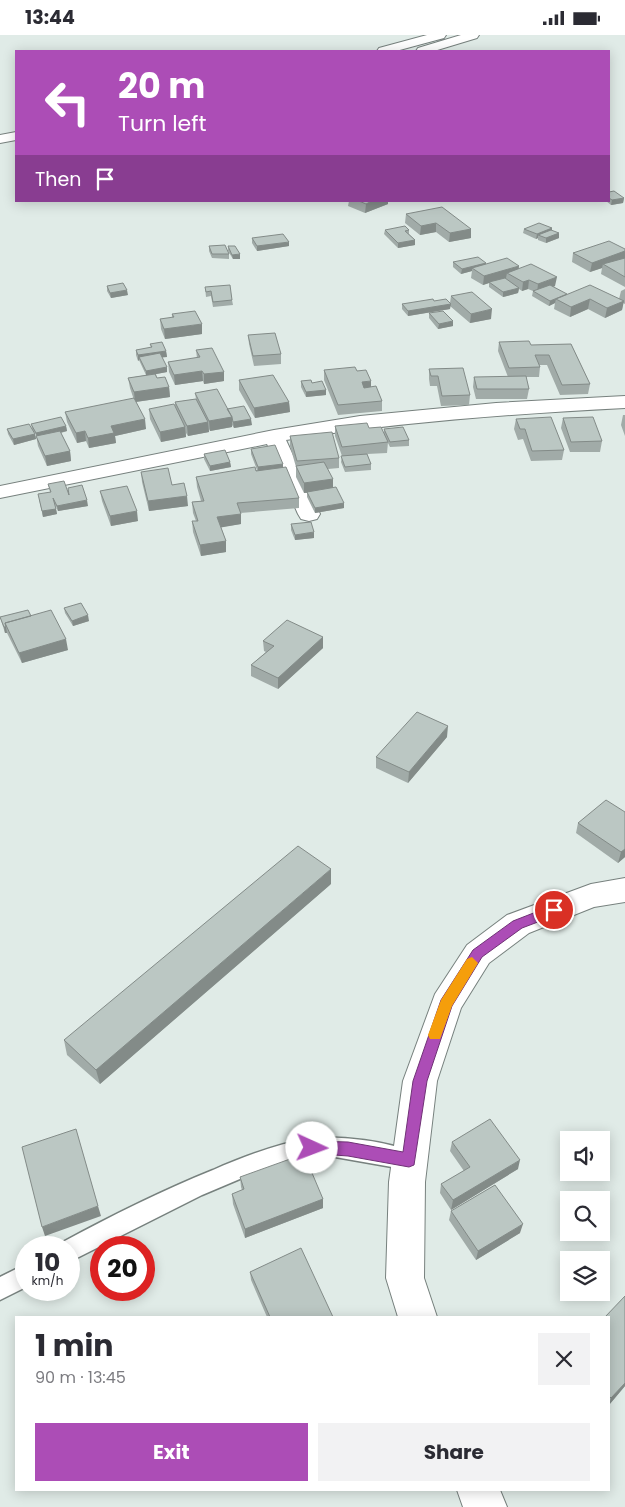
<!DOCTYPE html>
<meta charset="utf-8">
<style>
:root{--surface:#fff;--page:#f2f2f3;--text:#2b2b33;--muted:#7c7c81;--accent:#ac4db6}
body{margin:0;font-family:Poppins,sans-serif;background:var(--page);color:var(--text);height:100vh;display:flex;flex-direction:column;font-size:19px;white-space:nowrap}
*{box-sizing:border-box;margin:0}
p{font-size:16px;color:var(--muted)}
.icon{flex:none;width:28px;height:28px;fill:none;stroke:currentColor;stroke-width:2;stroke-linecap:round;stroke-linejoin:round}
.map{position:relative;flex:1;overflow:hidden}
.side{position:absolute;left:15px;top:1281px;width:595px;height:175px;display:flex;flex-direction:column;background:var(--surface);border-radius:0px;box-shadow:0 2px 12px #0003}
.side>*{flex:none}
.hud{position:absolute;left:15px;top:15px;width:595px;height:152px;border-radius:0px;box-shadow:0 2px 12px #0003;background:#ac4db6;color:#fff;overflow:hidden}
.tools{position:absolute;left:560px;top:1096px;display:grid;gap:10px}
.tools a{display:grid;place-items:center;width:50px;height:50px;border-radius:0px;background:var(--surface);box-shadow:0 2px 12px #0003;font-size:25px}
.speed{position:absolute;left:15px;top:1201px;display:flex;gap:10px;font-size:25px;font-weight:700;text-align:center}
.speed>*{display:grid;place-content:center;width:65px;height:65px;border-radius:50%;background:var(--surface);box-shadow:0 2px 12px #0003;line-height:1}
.speed small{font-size:12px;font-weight:400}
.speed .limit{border:8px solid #d22;background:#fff;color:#111}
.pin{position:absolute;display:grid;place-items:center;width:42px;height:42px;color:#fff;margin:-21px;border:2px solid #fff;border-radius:50%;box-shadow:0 1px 5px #0007}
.me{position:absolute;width:55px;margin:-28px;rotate:92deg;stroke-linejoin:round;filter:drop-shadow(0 0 4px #0008)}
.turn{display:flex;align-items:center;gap:18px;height:105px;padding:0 20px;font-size:22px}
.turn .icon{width:65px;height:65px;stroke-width:2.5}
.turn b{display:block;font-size:35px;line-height:42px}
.then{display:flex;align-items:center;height:48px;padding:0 20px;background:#0003;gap:10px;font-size:19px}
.round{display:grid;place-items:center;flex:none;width:52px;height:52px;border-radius:0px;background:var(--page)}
.overview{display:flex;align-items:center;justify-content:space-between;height:85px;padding:0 20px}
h1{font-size:30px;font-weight:700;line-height:38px}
.cta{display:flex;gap:10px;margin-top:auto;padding:10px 20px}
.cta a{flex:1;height:58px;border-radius:0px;background:var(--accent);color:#fff;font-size:20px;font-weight:700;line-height:58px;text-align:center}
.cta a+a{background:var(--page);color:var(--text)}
.status{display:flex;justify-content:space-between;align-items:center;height:35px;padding:0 25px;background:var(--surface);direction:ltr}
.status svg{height:14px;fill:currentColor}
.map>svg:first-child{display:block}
</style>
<div class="status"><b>13:44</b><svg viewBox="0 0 49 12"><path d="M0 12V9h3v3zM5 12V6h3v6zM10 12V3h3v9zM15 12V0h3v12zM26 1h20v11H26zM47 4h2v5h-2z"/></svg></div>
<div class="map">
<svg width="625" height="1472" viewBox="0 0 625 1472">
<rect width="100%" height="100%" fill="#e0ebe7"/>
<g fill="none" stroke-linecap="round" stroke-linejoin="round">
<defs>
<path id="service" d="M311,1103C345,1101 385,1106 416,1118L420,1125L416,1132L409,1135L335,1122L311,1123L286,1128L254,1138L202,1160L69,1227V1212H59L61,1208C111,1181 161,1156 213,1135C245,1121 277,1109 311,1103Z
M26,1229V1252L0,1265V1242Z"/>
<path id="minor" d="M625,361V373C511,379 399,387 286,405L320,479L317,484L309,486L301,484L298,479L267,409L0,463V451L274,395L360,381L496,368Z
M625,843V867L594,872L529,898L489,928L461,973L437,1046L425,1147L424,1243L437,1282H398L386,1243L389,1147L403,1046L435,959L467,910L507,880L591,849Z
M457,1455H500L507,1472H463Z"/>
<path id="trunk" d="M427,0H446L444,3L396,16H377L379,13Z
M461,0H479L477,3L434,16H416L418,13Z
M16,97V105L0,108V100Z"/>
</defs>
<use href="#service" stroke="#77817e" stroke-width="3"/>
<use href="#minor" stroke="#77817e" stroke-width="2"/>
<use href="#trunk" stroke="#77817e" stroke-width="2"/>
<use href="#service" fill="#fff" fill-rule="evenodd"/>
<use href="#minor" fill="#fff" fill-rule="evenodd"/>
<use href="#trunk" fill="#fff" fill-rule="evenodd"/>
</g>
<path fill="#a1aba8" d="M609,157L624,163L623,168L611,170L606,166H609Z
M349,166H388V169L365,178L348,171Z
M406,179L471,194V203L449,207L436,197L420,200L405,188Z
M552,193V195L559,203L546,208L538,205V203L536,204L523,198L524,194Z
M385,195H409V199L415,205V210L398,213L384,199Z
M252,203L289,211L257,216L252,208Z
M209,211L229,219V224L212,223L209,216Z
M228,211L240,224H233L228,216Z
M625,214V252L601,239L602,233L590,237L572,227L573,218Z
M453,227L519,231L518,234L555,251L553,252L567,260L619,264L621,256L625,254V269L623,268L622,275L605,283L588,274L570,282L554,274L555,268L549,271L532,261L533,256L528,254L522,256L519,254L518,258L503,262L489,252V248L483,250L471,243L472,236L461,239L453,232Z
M107,251L128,260L111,263L107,256Z
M205,252L232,265L233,270L213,272L211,261L206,262Z
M451,261L491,284L470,288L450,271V274L408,281L402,274V269L434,266L450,268Z
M429,278L453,291L438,294L429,283Z
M172,279L202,299L165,304L161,294L160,284L172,283Z
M248,300L281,319V329L254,331L249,309Z
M499,307L531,310L571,309L590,349L588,359L560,360L547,330H539L540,332L539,342H526L529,354L527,364H476L473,352L474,342H508L498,316Z
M150,309L166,316L167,322H162L167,337L156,339L157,343L169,352L170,362L136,367L146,394L115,401L116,408L89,413L86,406L77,408L67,387L65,377L134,365L130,353L128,343L146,340L139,325L138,326L136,320V315L151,313Z
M196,315L224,337V346L204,349L203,346L175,350L169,337L168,327L197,323Z
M429,334L470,360L469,370L441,371L437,351H430L429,344Z
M324,335L357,336L382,366V376L338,380L324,345Z
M239,345L289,367L290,377L255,383L239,355Z
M301,346L326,355V360L306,362L301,352Z
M195,358L227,374L252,390L234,393L232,390V392L210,396L209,394V397L188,401L186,398V402L161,407L150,384L149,374L175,372V367L196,364Z
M623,380H625V401L621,390Z
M563,383L602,406L600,417H570L561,393Z
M516,384L564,415L562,425L531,426L523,404L518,405L514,394Z
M31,389L66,391L67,396L61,398L70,416L71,426L47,431L38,411L36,400L32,394Z
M335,391L369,393L384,399V394L409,405V411L390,412L385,402L388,407L387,418L367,419L371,429V435L345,437L341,427L342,421L335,401Z
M7,394L35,399L36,404L14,410L8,399Z
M290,401L339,423V433L328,434L333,453L344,468V473L315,478L307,462V458H304L296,442V432L290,411Z
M251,414L283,429V432L299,463V473L240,478L241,489L221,492L226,506V517L201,521L193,497L192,486H196L193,478L192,467L201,466L197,452L196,442L257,435L251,419Z
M204,419L230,427L231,432L210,436L204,424Z
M141,437L172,450L188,471L149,476L142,447Z
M48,449L69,459L88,471L58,476L55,469L57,479L43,482L39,464L50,457Z
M100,456L138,486L111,491L102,466Z
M291,489L314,503L295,505L291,495Z
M64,573L89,586L73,591L65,578Z
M31,581L68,615L22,628L7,598H5L0,582Z
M323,602V613L278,654L251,641V630L266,617L264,616L263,606Z
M447,702L408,748L376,733V722Z
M625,777V822L618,828L576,798L578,788Z
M331,849L100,1049L67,1020L64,1005Z
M452,1107L518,1134L451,1175L440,1158L441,1149L464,1136L450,1116Z
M240,1142L323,1164V1173L245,1203L233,1169L232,1159L242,1155L241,1152Z
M451,1176L520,1198L476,1225L449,1185Z
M250,1237L333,1282H267L251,1245Z
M625,1261V1351L609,1370V1282Z"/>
<path fill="#838b88" d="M624,163L623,168L611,170L612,165Z
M372,166H388V169L365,178L366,169Z
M436,188V197L420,200L421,191Z
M552,193V198L538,200V203L536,204L537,199Z
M471,194V203L449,207L450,198Z
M559,198V203L546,208V203Z
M415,205V210L398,213V208Z
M289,207V211L257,216V211Z
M625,216V225L603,229L602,233L590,237L592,228Z
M240,219V224H233L232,220Z
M486,228V233H472V236L461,239L462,234Z
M519,231L518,240L507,238L506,243L490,248L489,247V248L483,250L484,241Z
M557,242L555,251L537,258L538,249Z
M529,245L528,254L522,256L523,247Z
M519,253L518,258L503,262V257Z
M127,255L128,260L111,263L110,258Z
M567,259L556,264L555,268L549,271L550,266Z
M590,264L588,274L570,282L571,272Z
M624,266L622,275L605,283L607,273Z
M451,269L450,274L408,281V276Z
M492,274L491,284L470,288L471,279Z
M453,286V291L438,294L439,289Z
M202,289V299L165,304L164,294Z
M166,316L167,322L140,325L139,322V325L138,326V320Z
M167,332V337L146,341V336Z
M202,336L203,346L175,350L174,340Z
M224,337V346L204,349V339Z
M371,346V356L361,357L362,347Z
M169,352L170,362L135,367L134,357Z
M326,355V360L306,362V357Z
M289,367L290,377L255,383L254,373Z
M232,382V392L210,396L209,386Z
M145,384L146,394L115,401L116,408L89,413L88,403L111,391Z
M251,384L252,390L234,393L233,387Z
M208,387L209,397L188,401L187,391Z
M66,391L67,396L37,403L36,398Z
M185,392L186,402L161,407L160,397Z
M85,396L86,406L77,408L76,398Z
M35,399L36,404L14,410L13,404Z
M70,416L71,426L47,431L45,421Z
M230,427L231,432L210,436V431Z
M283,429V434L258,438V432Z
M333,444V454L304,458V448Z
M187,461L188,471L149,476L148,466Z
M87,465L88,471L58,476L57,471Z
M344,468V473L315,478V473Z
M56,474L57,479L43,482L42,476Z
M137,476L138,486L111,491L110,481Z
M241,479V489L218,493L217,482Z
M314,497V503L295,505V500Z
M226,506V517L201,521L200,510Z
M88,580L89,586L73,591L72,586Z
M4,592H6L7,598H5Z
M323,602V613L278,654V643Z
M66,604L68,615L22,628L19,618Z
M448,691L447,702L408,748L409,737Z
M625,814V822L618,828L621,817Z
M331,834V849L100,1049L96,1035Z
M520,1125L518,1134L451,1175L453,1165Z
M323,1164V1173L245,1203V1194Z
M98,1171L101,1181L45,1201L42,1192Z
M523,1189L520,1198L476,1225L478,1216Z
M625,1348V1351L609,1370L611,1363Z"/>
<path fill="#bbc7c3" stroke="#838b88" d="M614,156L624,163L612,165L609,163V157Z
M359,166H372L366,169Z
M442,172L471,194L450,198L436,188L421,191L406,179Z
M539,188L552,193L537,199L524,194Z
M405,191L409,195L405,196L415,205L398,208L385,195Z
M551,195L559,198L546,203L538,200Z
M283,199L289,207L257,211L252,203Z
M609,206L625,214V216L592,228L573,218Z
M225,210L229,219H212L209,211Z
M228,211H235L240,219L232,220Z
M478,222L486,228L462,234L453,227Z
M507,223L519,231L484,241L472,233Z
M625,223V242L603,229Z
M531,229L557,242L538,249L529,245L523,247L507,238Z
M505,243L519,253L503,257L489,247Z
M123,248L127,255L110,258L107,251Z
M230,250L232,265L213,267L211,256L206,257L205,252Z
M550,250L567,259L550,266L533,256Z
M590,250L624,266L607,273L590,264L571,272L556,264Z
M472,257L492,274L471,279L451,261Z
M433,264L434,266L446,264L451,269L408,276L402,269Z
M195,276L202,289L164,294L160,284L174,282L172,279Z
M443,276L453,286L439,289L429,278Z
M275,298L281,319L253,321L248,300Z
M529,306L531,310L571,309L590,349L562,350L549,320H535L540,332L509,333L499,307Z
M162,307L166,316L138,320L136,315L152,312L150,309Z
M212,313L224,337L204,339L202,336L174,340L168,327L200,322L196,315Z
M160,318L167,332L146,336L139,322Z
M355,332L357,336L366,335L371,346L362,347L364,353L376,351L382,366L338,370L324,335Z
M463,333L470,360L442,361L438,341H431L429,334Z
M155,339L157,343L165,342L169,352L134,357L128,343Z
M273,340L289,367L254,373L239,345Z
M526,341L529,354H477L474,342Z
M311,345L312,348L322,346L326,355L306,357L301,346Z
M217,354L232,382L209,386L195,358Z
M134,363L145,384L111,391L114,398L88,403L85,396L76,398L65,377Z
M196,364L208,387L187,391L175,367Z
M174,369L185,392L160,397L149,374Z
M244,371L251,384L233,387L232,382L227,374Z
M61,382L66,391L36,398L31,389Z
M551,382L564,415L532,416L525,394H520L516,384Z
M593,382L602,406L571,407L563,383Z
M367,388L369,393L381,392L388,407L342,412L335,391Z
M29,389L35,399L13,404L7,394Z
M403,392L409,405L390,407L384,394Z
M60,396L70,416L45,421L36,401Z
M332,397L339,423L297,426L290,401Z
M275,410L283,429L258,432L251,414Z
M225,415L230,427L210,431L204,419Z
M367,419L371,429L345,432L341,421Z
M324,427L333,444L304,448L296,431Z
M255,432L256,436L286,432L299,463L237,468L241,479L217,482L226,506L200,510L192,486H198L192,467L204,466L196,442Z
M168,433L172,450L184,448L187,461L148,466L141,437Z
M64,446L69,460L68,453L82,450L87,465L57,471L53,463L56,474L42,476L38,459L51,457L48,449Z
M127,451L137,476L110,481L100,456Z
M336,452L344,468L315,473L307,457Z
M311,487L314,497L295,500L291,489Z
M81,568L88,580L72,586L64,573Z
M28,575L31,581L5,588L6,592H4L0,582Z
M51,575L66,604L19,618L5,588Z
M287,585L323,602L278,643L251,630L274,611L263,606Z
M417,677L448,691L409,737L376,722Z
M606,765L625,777V814L621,817L578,788Z
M298,811L331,834L96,1035L64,1005Z
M490,1084L520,1125L453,1165L441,1149L470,1132L452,1107Z
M76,1094L98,1171L42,1192L22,1112Z
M304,1119L323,1164L245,1194L232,1159L244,1154L240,1142Z
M495,1150L523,1189L478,1216L451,1176Z
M301,1213L333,1282H270L250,1237Z
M625,1261V1348L611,1363L609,1361V1282H605Z"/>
<path fill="#ac4db6" stroke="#703276" d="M554,870L561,875L559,879L522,893L482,922L452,971L427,1046L414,1130L409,1132L348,1121L307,1118L305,1113L307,1108L312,1106L348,1107L403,1117L413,1046L441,965L473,915L513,886Z"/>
<path fill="#f59e0b" d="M472,922L478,928L452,971L440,1004H430L428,1000L441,965L467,924Z"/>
</svg>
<div class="tools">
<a><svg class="icon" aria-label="sound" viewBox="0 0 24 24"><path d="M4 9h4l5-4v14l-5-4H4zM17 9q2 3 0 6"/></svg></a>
<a><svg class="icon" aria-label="search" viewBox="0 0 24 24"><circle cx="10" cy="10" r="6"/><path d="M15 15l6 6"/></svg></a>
<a><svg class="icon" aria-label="layers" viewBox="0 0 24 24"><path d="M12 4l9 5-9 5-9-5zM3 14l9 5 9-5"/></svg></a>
</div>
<div class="speed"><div>10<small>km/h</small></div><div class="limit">20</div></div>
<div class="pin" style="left:554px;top:875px;background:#d93025"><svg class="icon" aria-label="arrive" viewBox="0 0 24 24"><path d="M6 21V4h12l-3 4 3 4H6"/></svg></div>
<svg class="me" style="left:312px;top:1113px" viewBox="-20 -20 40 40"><circle r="19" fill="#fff"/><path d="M0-13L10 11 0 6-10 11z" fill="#ac4db6"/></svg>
<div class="hud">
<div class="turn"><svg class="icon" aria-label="left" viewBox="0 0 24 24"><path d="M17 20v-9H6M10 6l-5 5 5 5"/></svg><div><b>20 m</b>Turn left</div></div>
<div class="then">Then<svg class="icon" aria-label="arrive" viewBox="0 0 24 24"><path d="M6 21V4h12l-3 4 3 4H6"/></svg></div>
</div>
<section class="side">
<div class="overview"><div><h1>1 min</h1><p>90 m · 13:45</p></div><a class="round"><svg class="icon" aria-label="close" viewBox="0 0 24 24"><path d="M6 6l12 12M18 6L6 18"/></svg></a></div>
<div class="cta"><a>Exit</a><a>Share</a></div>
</section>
</div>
